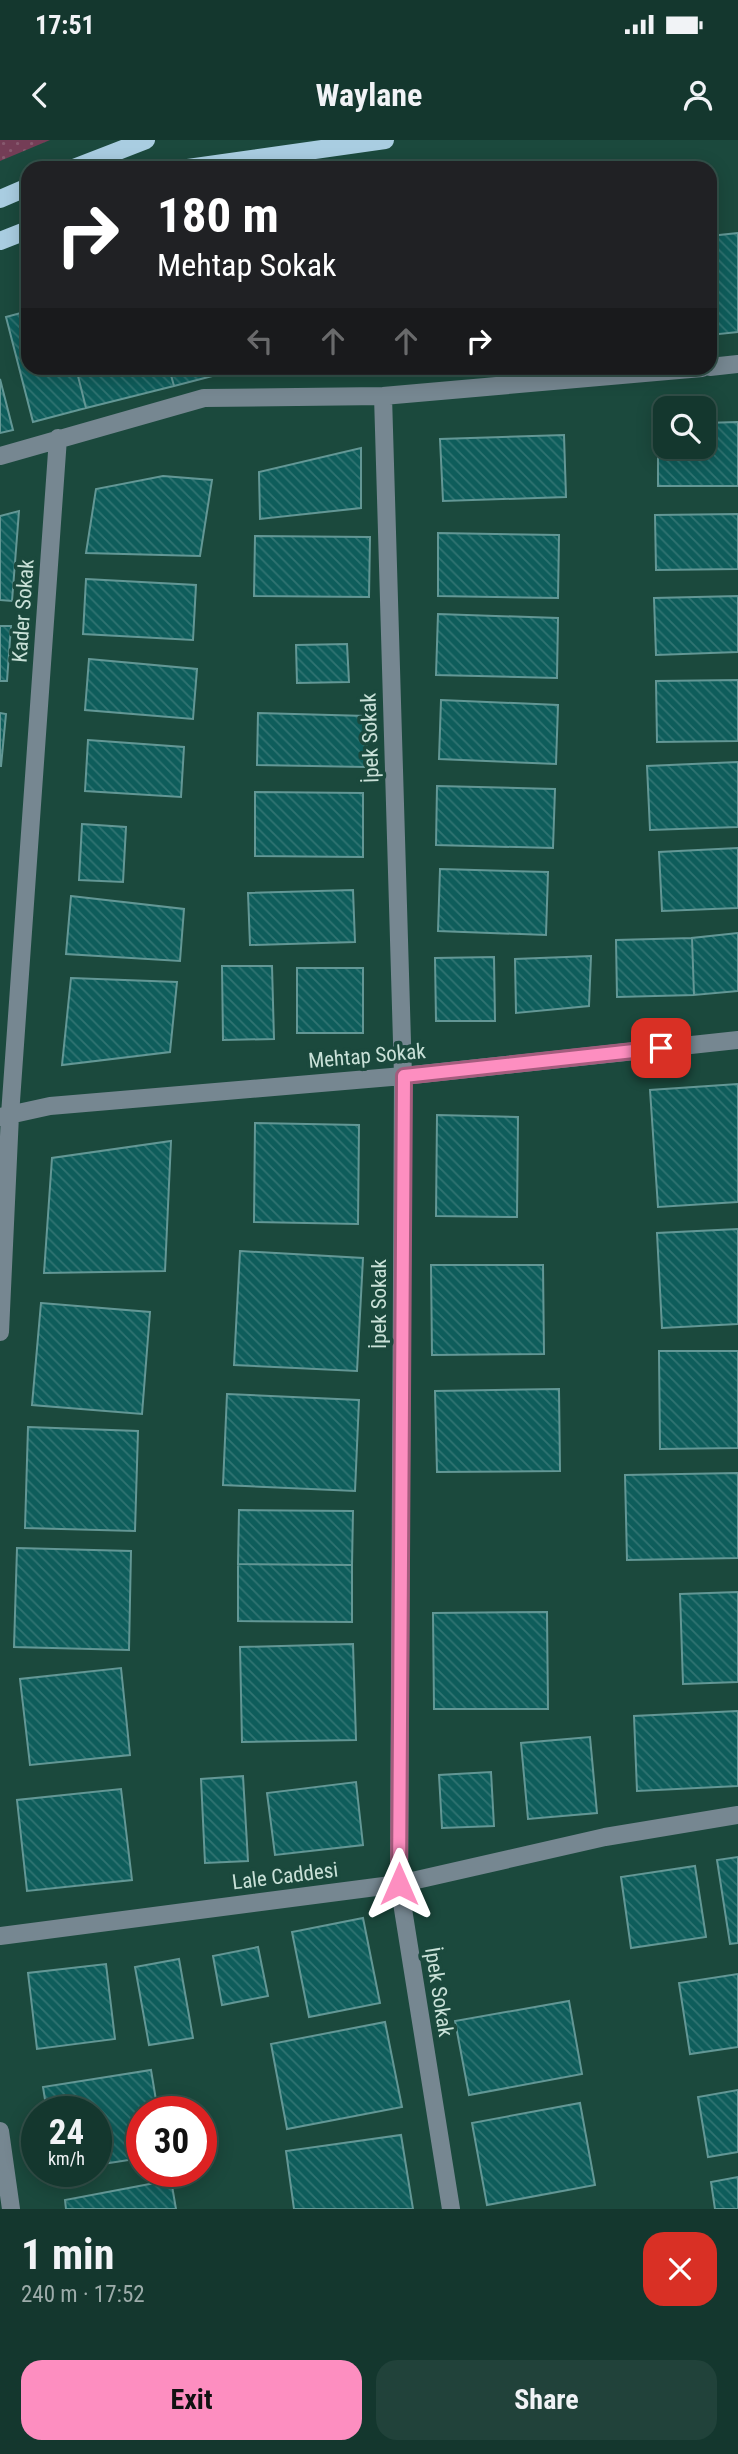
<!DOCTYPE html>
<meta charset="utf-8">
<style>
:root{--surface:#14372e;--page:#21423a;--text:#f1f3f6;--muted:#9dacaa;--line:#33514a;--accent:#fd8ec0}
body{margin:0;font-family:"Roboto Condensed",sans-serif;background:var(--page);color:var(--text);height:100vh;display:flex;flex-direction:column;font-size:26px;white-space:nowrap}
*{box-sizing:border-box;margin:0}
p{font-size:23px;color:var(--muted)}
.icon{flex:none;width:38px;height:38px;fill:none;stroke:currentColor;stroke-width:2;stroke-linecap:round;stroke-linejoin:round}
.map{position:relative;height:2069px;overflow:hidden}
.sheet{display:flex;flex-direction:column;background:var(--surface);flex:1}
.sheet>*{flex:none}
.guide{position:absolute;left:21px;top:21px;width:696px;height:214px;border-radius:21px;box-shadow:0 4px 18px #0003,0 0 0 2px var(--line);background:#202124;color:#fff;overflow:hidden}
.buttons{position:absolute;left:653px;top:256px;display:grid;gap:14px}
.buttons a{display:grid;place-items:center;width:63px;height:63px;border-radius:14px;background:var(--surface);box-shadow:0 4px 18px #0003,0 0 0 2px var(--line);font-size:35px}
.speed{position:absolute;left:21px;top:1956px;display:flex;gap:14px;font-size:35px;font-weight:700;text-align:center}
.speed>*{display:grid;place-content:center;width:91px;height:91px;border-radius:50%;background:var(--surface);box-shadow:0 4px 18px #0003,0 0 0 2px var(--line);line-height:1}
.speed small{font-size:18px;font-weight:400}
.speed .limit{border:10px solid #d22;background:#fff;color:#111}
.pin{position:absolute;display:grid;place-items:center;width:60px;height:60px;color:#fff;margin:-30px;border-radius:14px;box-shadow:0 4px 10px #0006}
.me{position:absolute;width:77px;margin:-38px;rotate:0deg;stroke-linejoin:round;filter:drop-shadow(0 0 5px #0008)}
.turn{display:flex;align-items:center;gap:24px;height:147px;padding:0 21px;font-size:32px}
.turn .icon{width:91px;height:91px;stroke-width:2.5}
.turn b{display:block;font-size:49px;line-height:60px}
.lanes{display:flex;align-items:center;height:66px;padding:0 21px;background:#0003;justify-content:center;gap:35px;direction:ltr}
.lanes .off{opacity:.35}
.round{display:grid;place-items:center;flex:none;width:74px;height:74px;border-radius:21px;background:var(--page)}
.head{display:flex;align-items:center;justify-content:space-between;height:119px;padding:0 21px}
h1{font-size:42px;font-weight:700;line-height:52px}
.action{display:flex;gap:14px;margin-top:auto;padding:14px 21px}
.action a{flex:1;height:80px;border-radius:21px;background:var(--accent);color:#111;font-size:28px;font-weight:700;line-height:80px;text-align:center}
.action a+a{background:var(--page);color:var(--text)}
.status{display:flex;justify-content:space-between;align-items:center;height:49px;padding:0 35px;background:var(--surface);direction:ltr}
.status svg{height:19px;fill:currentColor}
header{display:flex;justify-content:space-between;align-items:center;height:91px;padding:0 21px;background:var(--surface);font-size:32px;font-weight:700}
.map>svg:first-child{display:block}
</style>
<div class="status"><b>17:51</b><svg viewBox="0 0 49 12"><path d="M0 12V9h3v3zM5 12V6h3v6zM10 12V3h3v9zM15 12V0h3v12zM26 1h20v11H26zM47 4h2v5h-2z"/></svg></div>
<header><svg class="icon" aria-label="back" viewBox="0 0 24 24"><path d="M15 5l-7 7 7 7"/></svg>Waylane<svg class="icon" aria-label="person" viewBox="0 0 24 24"><circle cx="12" cy="8" r="4"/><path d="M4 21q1-7 8-7t8 7"/></svg></header>
<div class="map">
<svg width="738" height="2069" viewBox="0 0 738 2069">
<defs>
<pattern id="park-dots" width="8" height="8" patternUnits="userSpaceOnUse" patternTransform="scale(1.75)"><rect width="8" height="8" fill="#743d56"/><path d="M2 2h.1M6 6h.1" fill="none" stroke="#86596e" stroke-width="1.8" stroke-linecap="round"/></pattern>
<pattern id="building-back-hatch" width="6" height="6" patternUnits="userSpaceOnUse" patternTransform="scale(1.75)"><rect width="6" height="6" fill="#0e5d5b"/><path d="M-1 5l2 2M0 0l6 6M5-1l2 2" fill="none" stroke="#307472"/></pattern>
</defs>
<rect width="100%" height="100%" fill="#1b493d"/>
<path fill="url(#park-dots)" d="M0,0H50L0,21Z"/>
<path fill="url(#building-back-hatch)" stroke="#639795" stroke-width="2" d="M738,93V192L710,195V96Z
M28,171V228H76L86,268L33,282L6,177Z
M76,228H169L174,246L86,268Z
M169,228H223L224,233L174,246Z
M260,228H287L261,234Z
M0,239L13,290L0,293Z
M738,282V346H658V283H665V306H704V283Z
M564,295L566,357L443,361L440,299Z
M361,308V368L260,379L259,332Z
M163,336L212,340L200,416L86,413L96,349Z
M19,371L12,461L0,460V376Z
M738,374V429L656,430L655,375Z
M438,393L559,395L558,458L438,456Z
M255,396L370,397L369,457L254,456Z
M86,439L196,445L193,500L83,494Z
M738,456V512L656,515L654,458Z
M438,474L558,478L557,538L436,535Z
M0,486H11L7,541H0Z
M347,504L349,542L297,543L296,505Z
M89,519L197,529L193,579L85,570Z
M738,540V601L657,602L656,541Z
M441,560L558,565L556,624L439,619Z
M0,573L6,574L1,626H0Z
M258,573L367,576L366,627L257,625Z
M88,600L184,607L181,657L85,651Z
M738,622V687L650,690L647,626Z
M437,646L555,649L553,708L436,705Z
M255,652L363,653V717L255,716Z
M82,684L126,687L123,742L79,740Z
M738,708V768L662,771L659,712Z
M440,729L548,732L546,795L438,791Z
M353,750L355,802L250,805L248,753Z
M71,756L184,769L180,821L66,814Z
M738,793V851L694,855L692,798Z
M692,798L694,855L617,857L616,800Z
M591,816L589,866L516,873L515,819Z
M494,817L495,881H436L435,818Z
M222,826H272L274,899L223,900Z
M297,828H363V893H297Z
M71,838L177,842L170,912L62,925Z
M738,944V1062L658,1067L650,950Z
M437,975L518,977L517,1077L436,1076Z
M255,983L359,985L358,1084L254,1082Z
M171,1001L165,1131L44,1133L52,1018Z
M738,1089V1184L662,1188L657,1093Z
M240,1111L363,1118L357,1231L234,1225Z
M431,1125H543L544,1214L432,1215Z
M41,1163L150,1172L142,1274L32,1265Z
M659,1211H738V1308L660,1309Z
M559,1249L560,1331L437,1332L435,1251Z
M227,1254L359,1260L355,1351L223,1345Z
M28,1287L138,1291L135,1391L25,1388Z
M738,1333V1418L627,1420L625,1335Z
M239,1370L353,1371L352,1425L238,1424Z
M17,1408L131,1411L129,1510L14,1507Z
M238,1424L352,1425V1482L238,1481Z
M738,1452V1542L683,1544L680,1454Z
M547,1472L548,1569H434L433,1473Z
M353,1504L356,1600L242,1602L240,1507Z
M121,1528L130,1615L30,1625L20,1539Z
M738,1571V1646L637,1651L634,1576Z
M590,1597L597,1673L528,1679L521,1603Z
M491,1632L494,1686L442,1688L439,1635Z
M243,1636L248,1721L205,1723L201,1639Z
M356,1642L363,1705L275,1715L267,1653Z
M121,1649L132,1740L27,1751L17,1660Z
M738,1717V1803L730,1804L717,1720Z
M695,1726L706,1797L631,1808L621,1737Z
M363,1778L380,1863L309,1877L292,1792Z
M258,1807L268,1856L222,1865L213,1816Z
M179,1819L193,1898L149,1905L135,1827Z
M106,1824L115,1899L37,1909L28,1833Z
M738,1834V1907L690,1914L679,1843Z
M569,1861L582,1934L469,1955L455,1881Z
M385,1882L402,1967L287,1989L271,1904Z
M151,1930L158,1972H142V2018L96,2025V1972H47L43,1947Z
M738,1950V2012L708,2017L698,1957Z
M580,1963L595,2045L487,2065L472,1983Z
M401,1995L413,2069H294L286,2011Z
M738,2037V2069H715L711,2042Z
M171,2040L176,2069H66L65,2060Z"/>
<g fill="none" stroke-linecap="round" stroke-linejoin="round">
<path stroke="#768791" stroke-width="18" d="M710,227L738,224
M383,256L403,936L399,1744L451,2069
M0,316L204,258L383,256L702,228
M0,977L50,966L403,936L738,900
M0,1192L10,975L58,298
M0,1796L399,1744L605,1697L738,1675
M0,1991L11,2069"/>
<path stroke="#a9cde1" stroke-width="18" d="M74,28L146,0
M188,28L385,0
M0,59L28,47
M0,101L28,90"/>
</g>
<g fill="none" stroke-linecap="round" stroke-linejoin="round">
<defs>
<path id="route" d="M399,1744L404,936L661,908"/>
</defs>
<use href="#route" stroke="#a45c7d" stroke-width="18"/>
<use href="#route" stroke="#fd8ec0" stroke-width="12"/>
</g>
<g text-anchor="middle" dominant-baseline="central" stroke-width="7" stroke-linejoin="round" paint-order="stroke">
<g font-size="21" fill="#c9e1d8" stroke="#1b493d">
<text transform="translate(23 471) rotate(-86)">Kader Sokak</text>
<text transform="translate(370 598) rotate(-92)">İpek Sokak</text>
<text transform="translate(367 916) rotate(-5)">Mehtap Sokak</text>
<text transform="translate(379 1164) rotate(-90)">İpek Sokak</text>
<text transform="translate(285 1736) rotate(-7)">Lale Caddesi</text>
<text transform="translate(439 1852) rotate(81)">İpek Sokak</text>
</g>
</g>
</svg>
<div class="buttons">
<a><svg class="icon" aria-label="search" viewBox="0 0 24 24"><circle cx="10" cy="10" r="6"/><path d="M15 15l6 6"/></svg></a>
</div>
<div class="speed"><div>24<small>km/h</small></div><div class="limit">30</div></div>
<div class="pin" style="left:661px;top:908px;background:#d93025"><svg class="icon" aria-label="arrive" viewBox="0 0 24 24"><path d="M6 21V4h12l-3 4 3 4H6"/></svg></div>
<svg class="me" style="left:399px;top:1744px" viewBox="-20 -20 40 40"><path d="M0-17L14 15 0 8-14 15z" fill="#fd8ec0" stroke="#fff" stroke-width="4"/></svg>
<div class="guide">
<div class="turn"><svg class="icon" aria-label="right" viewBox="0 0 24 24"><path d="M7 20v-9h11M14 6l5 5-5 5"/></svg><div><b>180 m</b>Mehtap Sokak</div></div>
<div class="lanes"><svg class="icon off" aria-label="left" viewBox="0 0 24 24"><path d="M17 20v-9H6M10 6l-5 5 5 5"/></svg><svg class="icon off" aria-label="ahead" viewBox="0 0 24 24"><path d="M12 20V5M6 11l6-6 6 6"/></svg><svg class="icon off" aria-label="ahead" viewBox="0 0 24 24"><path d="M12 20V5M6 11l6-6 6 6"/></svg><svg class="icon" aria-label="right" viewBox="0 0 24 24"><path d="M7 20v-9h11M14 6l5 5-5 5"/></svg></div>
</div>
</div>
<section class="sheet">
<div class="head"><div><h1>1 min</h1><p>240 m · 17:52</p></div><a class="round" style="background:#d93025;color:#fff"><svg class="icon" aria-label="close" viewBox="0 0 24 24"><path d="M6 6l12 12M18 6L6 18"/></svg></a></div>
<div class="action"><a>Exit</a><a>Share</a></div>
</section>
